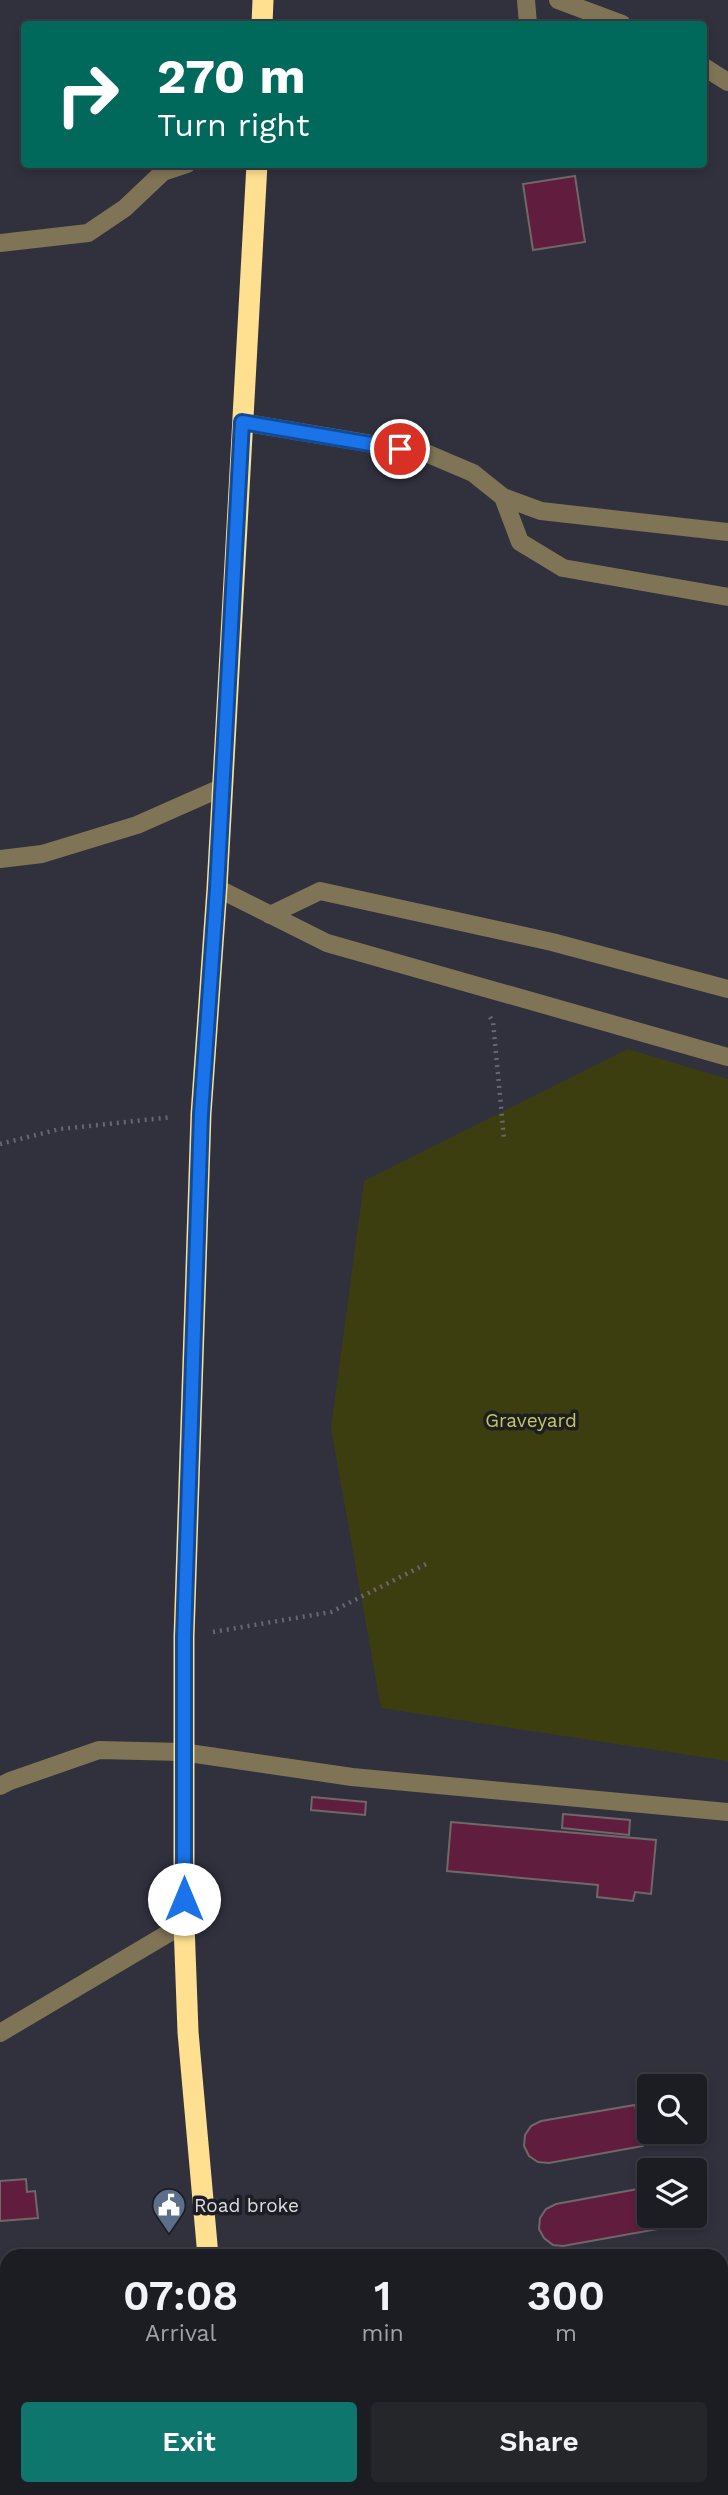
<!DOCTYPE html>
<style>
:root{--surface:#1c1d22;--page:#25262a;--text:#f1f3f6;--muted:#a0a2a5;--line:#3a3b40;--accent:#0f766e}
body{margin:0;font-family:"Work Sans",sans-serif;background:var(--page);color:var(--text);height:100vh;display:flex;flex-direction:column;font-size:26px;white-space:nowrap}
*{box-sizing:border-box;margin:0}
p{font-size:23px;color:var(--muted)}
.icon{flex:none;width:38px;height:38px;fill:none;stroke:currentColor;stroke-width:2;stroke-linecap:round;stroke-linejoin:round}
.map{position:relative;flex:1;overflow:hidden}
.sheet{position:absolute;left:0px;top:2249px;width:728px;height:247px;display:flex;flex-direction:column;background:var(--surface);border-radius:21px 21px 0 0;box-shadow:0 4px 10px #0003,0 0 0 2px var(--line)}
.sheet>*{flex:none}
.hud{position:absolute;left:21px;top:21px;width:686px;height:147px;border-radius:7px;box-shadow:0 4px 10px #0003,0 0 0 2px var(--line);background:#00695c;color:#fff;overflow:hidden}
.buttons{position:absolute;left:637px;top:2074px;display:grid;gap:14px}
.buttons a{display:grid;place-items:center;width:70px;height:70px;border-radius:7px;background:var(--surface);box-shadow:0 4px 10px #0003,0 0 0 2px var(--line);font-size:35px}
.pin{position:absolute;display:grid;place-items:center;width:60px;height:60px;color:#fff;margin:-30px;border:4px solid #fff;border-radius:50%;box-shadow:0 2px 7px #0007}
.me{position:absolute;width:77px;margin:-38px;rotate:0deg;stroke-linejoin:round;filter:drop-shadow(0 0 5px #0008)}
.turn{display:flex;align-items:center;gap:24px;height:147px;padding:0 21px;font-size:32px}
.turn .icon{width:91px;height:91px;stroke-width:2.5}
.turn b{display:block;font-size:49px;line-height:60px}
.eta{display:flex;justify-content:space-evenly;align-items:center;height:119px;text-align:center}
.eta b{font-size:42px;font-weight:600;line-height:49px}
.cta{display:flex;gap:14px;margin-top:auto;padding:14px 21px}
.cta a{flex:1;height:80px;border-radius:7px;background:var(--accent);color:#fff;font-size:28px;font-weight:600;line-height:80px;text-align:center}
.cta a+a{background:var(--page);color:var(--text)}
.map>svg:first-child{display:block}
</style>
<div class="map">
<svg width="728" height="2495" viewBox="0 0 728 2495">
<rect width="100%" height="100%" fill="#26272e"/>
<path fill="#30313d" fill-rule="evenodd" d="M0,0H728V2495H0ZM24,24H704V164H24ZM649,2086H695V2132H649ZM649,2170H695V2216H649ZM7,2256H721V2488H7Z"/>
<path fill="#3d3e10" d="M628,1049L728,1079V1761L381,1708L331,1428L364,1181Z"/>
<path fill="#611d3d" stroke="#6f676a" stroke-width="2" d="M575,176L585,242L533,250L523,184Z
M312,1797L366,1802L365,1815L311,1810Z
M563,1814L630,1820L629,1835L562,1828Z
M451,1822L656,1840L651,1894L635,1892L633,1901L597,1897L598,1885L447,1871Z
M635,2105L643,2146L549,2163L538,2162L529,2156L524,2146L525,2135L531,2126L541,2121Z
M26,2179L27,2192L35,2191L38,2218L0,2221V2181Z
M649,2187V2216H655L658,2229L563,2246L553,2245L544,2238L539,2229L540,2218L546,2209L556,2204Z
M725,2393L728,2399V2472L721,2476V2396Z
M0,2429L7,2445V2488H19L22,2495H0Z
M553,2488H699L687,2495H541Z"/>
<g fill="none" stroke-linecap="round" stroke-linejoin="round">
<path stroke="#67686e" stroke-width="4.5" stroke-dasharray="2 5" stroke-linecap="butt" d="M490,1017L493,1022L504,1138
M0,1144L60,1129L172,1117
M213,1632L331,1612L426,1564"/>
<path stroke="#807456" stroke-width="18" d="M526,0L528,24
M558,0L622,24
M704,67L728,82
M0,243L88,233L125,208L163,172L187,164
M242,422L426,453L473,473L503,497L541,511L728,532
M503,497L520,542L563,568L728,597
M0,859L42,854L137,825L223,787
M217,888L327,943L728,1057
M270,915L320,891L552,942L728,989
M0,1786L10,1781L99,1750L182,1752L352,1777L728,1812
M0,2033L184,1924"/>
<path stroke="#fee090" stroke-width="21" d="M262,24L263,0
M208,2256L188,2032L184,1924V1637L201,1114L217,888L257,164
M236,2488L237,2495"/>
</g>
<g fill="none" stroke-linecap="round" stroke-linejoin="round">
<defs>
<path id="route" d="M184,1899V1637L201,1114L217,888L242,422L400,449"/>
</defs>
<use href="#route" stroke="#114b97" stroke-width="18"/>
<use href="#route" stroke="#1a73e8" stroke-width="12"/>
</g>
<defs>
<symbol id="civic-pin" viewBox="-11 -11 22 30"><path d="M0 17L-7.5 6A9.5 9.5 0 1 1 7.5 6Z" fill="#5c6f8a" stroke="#1d1e24"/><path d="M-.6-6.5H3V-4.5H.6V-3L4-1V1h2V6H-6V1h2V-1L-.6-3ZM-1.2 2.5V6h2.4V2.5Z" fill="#fff"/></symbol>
</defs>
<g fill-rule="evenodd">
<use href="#civic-pin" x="150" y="2186" width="38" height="52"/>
</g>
<g text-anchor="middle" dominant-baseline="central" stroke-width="7" stroke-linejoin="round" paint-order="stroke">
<g font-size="19" fill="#c6c859" stroke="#1d1e24">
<text x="531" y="1420">Graveyard</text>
</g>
<g font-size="19" fill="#dbdce0" stroke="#1d1e24" text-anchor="start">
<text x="194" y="2205">Road broke</text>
</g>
</g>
</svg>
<div class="buttons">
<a><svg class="icon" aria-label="search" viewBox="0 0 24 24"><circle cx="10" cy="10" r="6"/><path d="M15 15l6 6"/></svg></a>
<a><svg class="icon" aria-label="layers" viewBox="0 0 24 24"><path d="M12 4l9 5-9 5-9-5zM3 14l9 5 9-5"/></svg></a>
</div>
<div class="pin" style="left:400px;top:449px;background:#d93025"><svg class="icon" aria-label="arrive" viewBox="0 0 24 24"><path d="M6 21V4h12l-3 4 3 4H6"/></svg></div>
<svg class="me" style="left:184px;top:1899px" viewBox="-20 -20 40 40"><circle r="19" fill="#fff"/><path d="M0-13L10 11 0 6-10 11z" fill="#1a73e8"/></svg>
<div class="hud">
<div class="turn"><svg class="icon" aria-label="right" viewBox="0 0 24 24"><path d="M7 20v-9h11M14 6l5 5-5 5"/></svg><div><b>270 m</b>Turn right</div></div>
</div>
<section class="sheet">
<div class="eta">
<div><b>07:08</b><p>Arrival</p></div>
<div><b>1</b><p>min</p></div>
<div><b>300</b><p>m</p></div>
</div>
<div class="cta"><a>Exit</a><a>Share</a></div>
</section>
</div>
